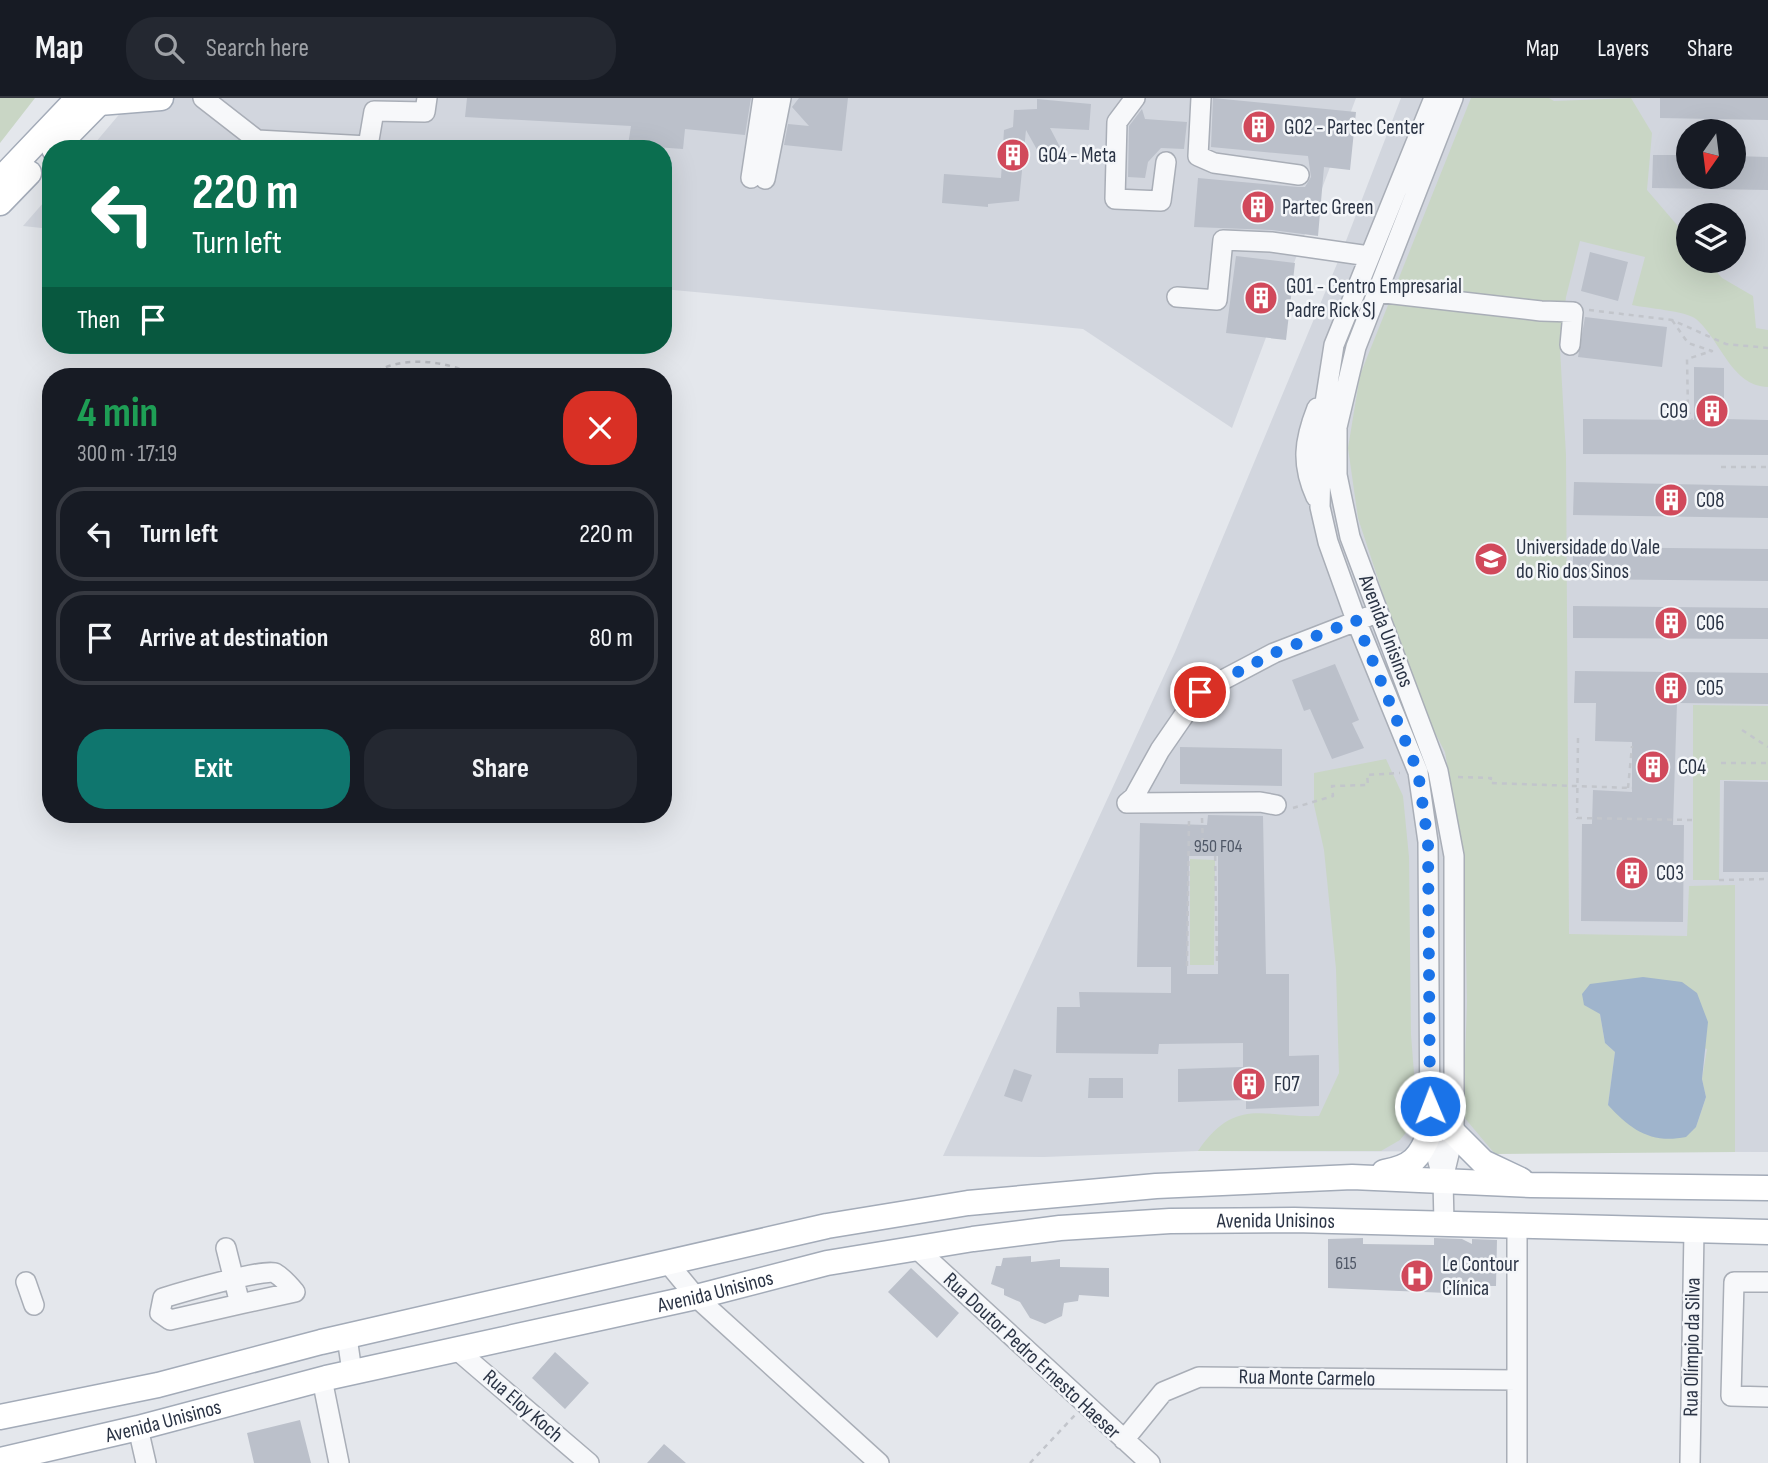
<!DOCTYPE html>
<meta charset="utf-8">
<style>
:root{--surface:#171b24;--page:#242831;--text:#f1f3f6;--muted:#9ea1a6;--line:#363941;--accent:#0f766e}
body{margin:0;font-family:"Sofia Sans Condensed",sans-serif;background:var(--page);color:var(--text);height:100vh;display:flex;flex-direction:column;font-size:26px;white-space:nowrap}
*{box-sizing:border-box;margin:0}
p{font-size:23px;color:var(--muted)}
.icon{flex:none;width:38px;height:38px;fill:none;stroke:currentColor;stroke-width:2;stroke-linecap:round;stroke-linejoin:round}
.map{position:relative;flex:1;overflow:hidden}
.drawer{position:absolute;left:42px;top:270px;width:630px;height:455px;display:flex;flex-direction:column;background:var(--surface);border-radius:28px;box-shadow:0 7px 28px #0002}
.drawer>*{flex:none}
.top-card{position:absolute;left:42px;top:42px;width:630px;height:214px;border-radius:28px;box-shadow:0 7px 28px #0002;background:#0b6e4f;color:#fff;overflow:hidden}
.needle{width:46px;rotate:194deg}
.fabs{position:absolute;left:1676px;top:21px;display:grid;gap:14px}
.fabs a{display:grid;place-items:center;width:70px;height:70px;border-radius:50%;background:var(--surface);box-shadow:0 7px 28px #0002;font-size:35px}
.pin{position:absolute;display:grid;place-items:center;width:60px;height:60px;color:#fff;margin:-30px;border:4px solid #fff;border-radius:50%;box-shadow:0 2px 7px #0007}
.me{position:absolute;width:77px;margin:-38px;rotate:359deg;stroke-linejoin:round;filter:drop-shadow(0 0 5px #0008)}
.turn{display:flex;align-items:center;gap:24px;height:147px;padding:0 35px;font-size:32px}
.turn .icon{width:91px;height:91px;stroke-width:2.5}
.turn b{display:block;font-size:49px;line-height:60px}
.then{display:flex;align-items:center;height:66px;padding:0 35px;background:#0003;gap:14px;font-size:26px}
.round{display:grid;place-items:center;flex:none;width:74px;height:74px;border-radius:28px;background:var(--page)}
.head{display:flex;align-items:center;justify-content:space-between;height:119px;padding:0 35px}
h1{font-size:42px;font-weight:700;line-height:52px;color:#1e9e55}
.button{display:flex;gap:14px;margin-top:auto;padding:14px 35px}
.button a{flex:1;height:80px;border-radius:28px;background:var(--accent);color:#fff;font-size:28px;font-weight:700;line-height:80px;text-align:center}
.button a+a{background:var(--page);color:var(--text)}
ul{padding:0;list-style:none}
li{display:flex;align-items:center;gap:21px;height:94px;margin:0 14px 10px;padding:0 21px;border:4px solid var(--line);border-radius:28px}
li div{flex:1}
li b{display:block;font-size:26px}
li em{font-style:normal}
header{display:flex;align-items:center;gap:42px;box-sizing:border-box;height:98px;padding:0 35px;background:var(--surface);border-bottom:2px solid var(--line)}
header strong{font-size:33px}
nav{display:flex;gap:38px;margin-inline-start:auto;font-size:24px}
.search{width:490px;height:63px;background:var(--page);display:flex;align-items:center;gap:18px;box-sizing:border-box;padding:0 24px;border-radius:28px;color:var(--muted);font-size:26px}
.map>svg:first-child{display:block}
</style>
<header>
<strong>Map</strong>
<div class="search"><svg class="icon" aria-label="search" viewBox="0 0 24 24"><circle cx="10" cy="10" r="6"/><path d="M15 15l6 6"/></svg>Search here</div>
<nav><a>Map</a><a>Layers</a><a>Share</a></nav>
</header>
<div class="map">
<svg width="1768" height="1365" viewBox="0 0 1768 1365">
<rect width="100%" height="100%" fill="#e4e7ec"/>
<path fill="#d2d6de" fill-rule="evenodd" d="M133,0H1356L1232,330L1083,231L663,191V51H90Z
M1401,0H1768V1054L1198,1053L1044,1059L943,1058L1175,554L1339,161ZM1689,33H1734V79H1689ZM1689,117H1734V163H1689Z
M51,96V131L23,128Z"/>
<path fill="#c9d6c5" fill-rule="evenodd" d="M0,0H35L0,45Z
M1471,0H1549L1554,3L1631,0L1652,35L1647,92L1689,141V163H1707L1722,180L1753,198L1756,230L1768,232V289C1731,288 1721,242 1696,221C1686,213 1646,210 1632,207L1645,159L1580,143L1566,199L1560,251L1566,357L1569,836L1687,838L1689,788L1735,787V1054L1495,1056L1463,1018L1467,904L1465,804L1459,738L1445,654L1434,633L1384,499L1358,420L1348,350L1360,277ZM1600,916L1707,951L1702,981L1706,999L1696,1029L1608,1007L1615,954L1605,945Z
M1693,607L1768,608V682H1720L1719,782H1693Z
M1386,661L1403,698L1409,759L1411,937L1416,1000L1412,1027L1400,1042L1381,1053H1198C1236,998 1262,1020 1319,1018L1339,975L1336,871L1324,752L1314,707V675Z
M1190,761L1215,762L1214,867H1190Z"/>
<path fill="#9fb4cc" d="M1643,879L1682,884L1697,895L1708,924L1702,981L1706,999L1696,1029L1686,1039C1651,1046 1631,1032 1608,1007L1615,954L1605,945L1600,916L1584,907L1582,896L1590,886Z"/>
<path fill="#bbc0ca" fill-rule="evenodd" d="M467,0H751L745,37L685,31L683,51L628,47L631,28L465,19Z
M799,0H848L842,53L784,47L788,26L809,28L792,9Z
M1213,0L1356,14L1350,72L1324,69L1318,138L1272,132L1194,129L1198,80L1298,89H1305L1311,79L1308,58L1211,49Z
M1660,0H1768V22L1660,20Z
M1037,1L1091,6L1089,32L1050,30L1060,49L1045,66L1026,32L1019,103L988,106V109L942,105L944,76L1001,80L1004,32L1013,29L1014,12L1037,11Z
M1142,11L1145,21L1187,24L1184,51L1161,50L1148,64L1145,80L1128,79L1129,28Z
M1653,57H1689V79H1734V58L1768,59V92L1652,90Z
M1590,154L1628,164L1618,203L1581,193Z
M1236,158L1295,165L1286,242L1226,235Z
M1585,219L1667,229L1662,269L1578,259Z
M1694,269L1724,270V321L1768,322V357L1583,356V321L1694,322Z
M1574,384L1768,388V420L1573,417Z
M1573,449L1768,451V483L1573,481Z
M1573,508L1768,510V541L1573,540Z
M1335,566L1359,622L1352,625L1364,650L1332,661L1310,611L1304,613L1292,582Z
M1575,573L1768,575V606L1677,605L1673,727H1684L1683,824L1581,823L1582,726H1592L1593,692L1632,694V644L1595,643L1596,605H1574Z
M1180,649L1282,651V688L1180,686Z
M1724,683L1768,684V774H1723Z
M1208,717L1263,718L1266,876H1289V958L1319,957V1008L1246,1011V1002L1178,1004V971L1243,969V945L1159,946L1158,956L1056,955L1057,909H1080L1079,894L1171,895V869H1137L1140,725L1207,727ZM1189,758H1218V876H1187Z
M1014,971L1032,977L1022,1004L1004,998Z
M1089,980H1123V1000H1088Z
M1363,1140V1146L1434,1147V1140L1462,1141L1472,1146V1141L1497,1142L1496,1188H1471V1196L1328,1190V1141Z
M1031,1158V1164L1060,1161V1169L1109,1170V1199L1079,1197L1078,1203L1064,1205L1062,1218L1045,1226L1030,1220L1020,1204L1004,1197V1191L991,1186L996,1168H1001L1003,1160Z
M911,1170L959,1215L937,1240L888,1194Z
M555,1254L589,1285L565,1311L532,1280Z
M300,1322L311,1365H254L247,1335Z
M664,1346L686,1365H647Z"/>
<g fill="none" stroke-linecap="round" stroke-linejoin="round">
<defs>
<path id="minor" d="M203,0L257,42L368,48L374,13L425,14L427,0
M1135,0L1117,24L1115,101L1161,103L1166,64
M1201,0L1198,58L1214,65L1299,77
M1434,0L1334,247L1322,324L1320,409L1328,444L1356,522L1418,674L1428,744L1430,1034L1443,1082L1444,1125
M751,80L763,0
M765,81L781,0
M1376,194L1541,213L1573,214L1570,247
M1177,199L1217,202L1223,142L1271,144L1369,158
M1316,399C1301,366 1304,343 1317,310
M1127,705L1134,699L1160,652L1200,594L1274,555L1367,519
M1127,705L1260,704L1276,707
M1443,1081L1454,1035V758L1438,673L1350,439L1337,377V329L1356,249L1453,0
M1517,1126V1365
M226,1150L240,1206L170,1222L160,1215L163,1200C179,1195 265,1170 275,1175C282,1179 290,1188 295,1194L240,1206
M916,1150L1150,1365
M667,1164L696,1199L879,1365
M26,1184L34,1207
M1768,1184H1734L1731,1298L1768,1299
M347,1239L352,1274
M457,1252L589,1365
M322,1281L339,1365
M138,1330L146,1365
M1124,1342L1163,1294L1199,1279L1517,1282
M1690,1365L1694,1133"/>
<g id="major">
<path d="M99,5L161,0"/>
<path d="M54,51L104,0"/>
<path d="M0,82L78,0"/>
<path d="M0,105L29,75"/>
<path d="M1454,1035L1483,1064L1521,1082"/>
<path d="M1384,1074C1412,1069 1420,1060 1430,1034"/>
<path d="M0,1319L158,1287L321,1244L827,1128L968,1105L1156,1088L1352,1079L1531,1087L1768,1090"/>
<path id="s1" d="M0,1362L138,1330L326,1280L696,1199L827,1165L973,1141L1060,1130L1170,1123L1294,1122L1768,1134"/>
</g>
</defs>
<use href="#minor" stroke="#a9aeb7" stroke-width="22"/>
<use href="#major" stroke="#a3abb8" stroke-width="27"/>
<path stroke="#c2c5cb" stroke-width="2.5" stroke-dasharray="5 5" stroke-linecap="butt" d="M1589,212L1672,222L1726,246L1768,250
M1672,222L1688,245L1712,253L1687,261L1688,312L1692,322
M368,278C399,257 444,261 476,278
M1721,369H1768
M1742,632L1768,649
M1578,640L1577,720L1693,722
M1721,665H1768
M1458,679L1491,680L1490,685L1632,690
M1628,690L1632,648
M1293,710L1333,698L1332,688L1368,687L1367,677L1400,675
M1202,720L1203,750H1215L1217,865
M1719,782L1768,781
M1187,868L1189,722
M1030,1365L1075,1317"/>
<use href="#minor" stroke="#f7f8fa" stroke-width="19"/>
<use href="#major" stroke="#fff" stroke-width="24"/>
</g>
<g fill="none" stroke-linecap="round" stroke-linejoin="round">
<path stroke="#1a73e8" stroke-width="12" stroke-dasharray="0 21.6" d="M1200,594L1274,555L1356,522L1418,674L1428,744L1430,1008"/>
</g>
<defs>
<symbol id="building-disc" viewBox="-11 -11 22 22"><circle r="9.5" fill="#d1495b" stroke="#f4f6f9"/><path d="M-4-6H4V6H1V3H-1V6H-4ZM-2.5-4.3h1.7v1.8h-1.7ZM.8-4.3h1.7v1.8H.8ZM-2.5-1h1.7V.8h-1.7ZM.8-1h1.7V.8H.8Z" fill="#fff"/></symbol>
<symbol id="university-disc" viewBox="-11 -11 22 22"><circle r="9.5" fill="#d1495b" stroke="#f4f6f9"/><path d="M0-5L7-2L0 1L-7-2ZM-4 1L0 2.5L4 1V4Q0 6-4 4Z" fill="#fff"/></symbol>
<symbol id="hospital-disc" viewBox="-11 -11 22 22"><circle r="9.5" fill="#d1495b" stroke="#f4f6f9"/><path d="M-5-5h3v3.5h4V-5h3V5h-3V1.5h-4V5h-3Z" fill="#fff"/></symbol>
</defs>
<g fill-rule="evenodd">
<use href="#building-disc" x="1240" y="10" width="38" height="38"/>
<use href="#building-disc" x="994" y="38" width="38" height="38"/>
<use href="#building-disc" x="1239" y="90" width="38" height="38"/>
<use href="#building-disc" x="1242" y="181" width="38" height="38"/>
<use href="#building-disc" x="1693" y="294" width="38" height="38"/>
<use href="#building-disc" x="1652" y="383" width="38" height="38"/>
<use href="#university-disc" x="1472" y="442" width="38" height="38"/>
<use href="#building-disc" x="1652" y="506" width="38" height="38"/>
<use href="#building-disc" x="1652" y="571" width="38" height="38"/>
<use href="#building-disc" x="1634" y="650" width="38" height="38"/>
<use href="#building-disc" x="1613" y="756" width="38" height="38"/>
<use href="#building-disc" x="1230" y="967" width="38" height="38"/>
<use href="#hospital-disc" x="1398" y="1159" width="38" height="38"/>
</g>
<g text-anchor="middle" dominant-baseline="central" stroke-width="5" stroke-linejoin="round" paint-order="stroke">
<g font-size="18" fill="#4f5766">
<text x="1218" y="748">950 F04</text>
<text x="1346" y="1165">615</text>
</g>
<g font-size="21" fill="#2b3445" stroke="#f4f6f9" text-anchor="start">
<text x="1284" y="29">G02 - Partec Center</text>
<text x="1038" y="57">G04 - Meta</text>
<text x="1282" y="109">Partec Green</text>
<text x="1286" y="188">G01 - Centro Empresarial<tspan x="1286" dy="24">Padre Rick SJ</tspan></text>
<text x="1688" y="313" text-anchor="end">C09</text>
<text x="1696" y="402">C08</text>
<text x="1516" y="449">Universidade do Vale<tspan x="1516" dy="24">do Rio dos Sinos</tspan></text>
<text x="1696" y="525">C06</text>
<text x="1696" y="590">C05</text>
<text x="1678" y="669">C04</text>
<text x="1656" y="775">C03</text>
<text x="1274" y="986">F07</text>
<text x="1442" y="1166">Le Contour<tspan x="1442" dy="24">Clínica</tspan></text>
</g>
<g font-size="21" fill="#2b3445" stroke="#f4f6f9">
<text transform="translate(1386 533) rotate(69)">Avenida Unisinos</text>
<text stroke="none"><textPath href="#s1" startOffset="1302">Avenida Unisinos</textPath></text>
<text stroke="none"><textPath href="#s1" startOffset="735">Avenida Unisinos</textPath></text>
<text transform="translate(1692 1249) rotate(-89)">Rua Olímpio da Silva</text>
<text transform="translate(1032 1258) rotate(43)">Rua Doutor Pedro Ernesto Haeser</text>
<text transform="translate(1307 1280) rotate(1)">Rua Monte Carmelo</text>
<text transform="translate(523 1308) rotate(41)">Rua Eloy Koch</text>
<text stroke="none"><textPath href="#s1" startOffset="168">Avenida Unisinos</textPath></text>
</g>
</g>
</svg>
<div class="fabs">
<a><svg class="needle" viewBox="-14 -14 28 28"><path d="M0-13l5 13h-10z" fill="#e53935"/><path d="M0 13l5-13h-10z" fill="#9ea1a6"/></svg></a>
<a><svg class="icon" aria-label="layers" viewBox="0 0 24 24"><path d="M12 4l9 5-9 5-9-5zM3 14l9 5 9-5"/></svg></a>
</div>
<div class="pin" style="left:1200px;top:594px;background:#d93025"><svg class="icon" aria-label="arrive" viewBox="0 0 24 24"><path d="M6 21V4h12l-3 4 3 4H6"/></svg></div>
<svg class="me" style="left:1430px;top:1008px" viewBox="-20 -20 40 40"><circle r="17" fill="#1a73e8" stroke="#fff" stroke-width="3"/><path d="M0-11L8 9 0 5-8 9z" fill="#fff"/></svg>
<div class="top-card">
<div class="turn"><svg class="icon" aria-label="left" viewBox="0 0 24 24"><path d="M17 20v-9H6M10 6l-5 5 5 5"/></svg><div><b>220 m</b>Turn left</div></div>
<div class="then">Then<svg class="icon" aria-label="arrive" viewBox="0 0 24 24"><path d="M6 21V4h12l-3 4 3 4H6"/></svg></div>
</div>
<section class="drawer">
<div class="head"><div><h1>4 min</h1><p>300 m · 17:19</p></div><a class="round" style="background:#d93025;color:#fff"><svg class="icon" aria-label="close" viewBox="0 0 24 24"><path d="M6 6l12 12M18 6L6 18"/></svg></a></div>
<ul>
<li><svg class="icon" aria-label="left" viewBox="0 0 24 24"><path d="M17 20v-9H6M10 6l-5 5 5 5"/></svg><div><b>Turn left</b></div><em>220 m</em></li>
<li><svg class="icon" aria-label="arrive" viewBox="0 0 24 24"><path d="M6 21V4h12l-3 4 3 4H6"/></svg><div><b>Arrive at destination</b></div><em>80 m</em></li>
</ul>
<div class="button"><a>Exit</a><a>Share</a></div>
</section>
</div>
